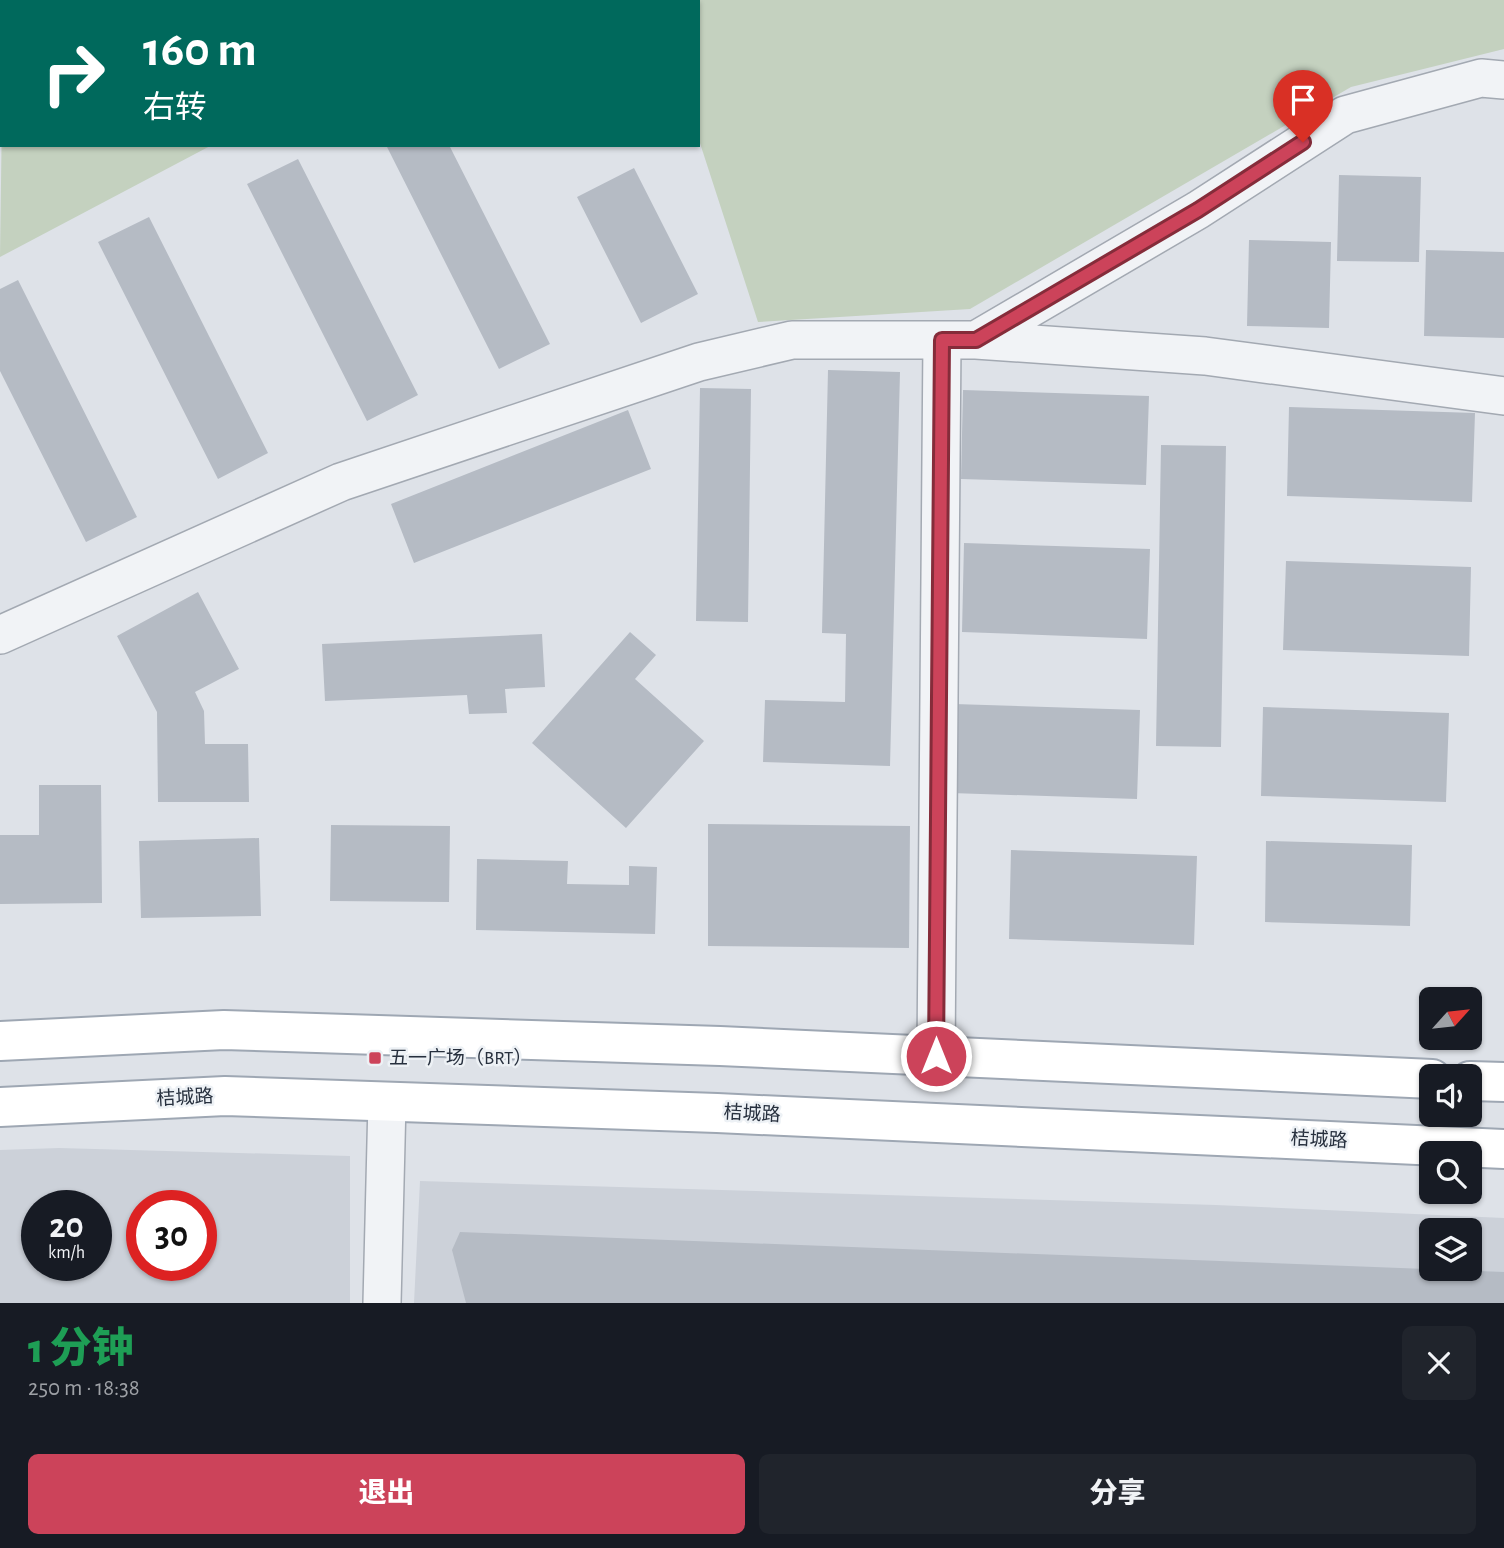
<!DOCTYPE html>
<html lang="zh">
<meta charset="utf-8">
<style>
:root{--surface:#171b24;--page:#20242c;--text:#f1f3f6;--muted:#9ea1a6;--accent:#cc435a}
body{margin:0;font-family:"Alegreya Sans","Noto Sans SC",sans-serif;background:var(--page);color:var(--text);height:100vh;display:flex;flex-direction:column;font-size:26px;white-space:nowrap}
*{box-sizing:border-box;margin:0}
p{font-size:23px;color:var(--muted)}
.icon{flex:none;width:38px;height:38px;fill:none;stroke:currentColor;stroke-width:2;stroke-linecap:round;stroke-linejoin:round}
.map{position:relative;height:1303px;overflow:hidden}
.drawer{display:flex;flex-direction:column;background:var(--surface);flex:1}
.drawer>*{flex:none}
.banner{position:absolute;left:0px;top:0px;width:700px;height:147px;box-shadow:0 2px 5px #0004;background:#00695c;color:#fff;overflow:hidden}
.needle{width:46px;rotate:63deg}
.buttons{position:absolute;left:1419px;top:987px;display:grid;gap:14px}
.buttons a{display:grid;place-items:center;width:63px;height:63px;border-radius:10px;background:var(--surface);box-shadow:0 2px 5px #0004;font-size:35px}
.speed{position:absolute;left:21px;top:1190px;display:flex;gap:14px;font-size:35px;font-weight:700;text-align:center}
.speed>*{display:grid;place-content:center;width:91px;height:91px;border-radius:50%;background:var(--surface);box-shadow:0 2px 5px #0004;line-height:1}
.speed small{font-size:18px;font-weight:400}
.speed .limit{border:10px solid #d22;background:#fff;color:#111}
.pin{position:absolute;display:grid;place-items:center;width:60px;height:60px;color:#fff;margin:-72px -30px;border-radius:50% 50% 50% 0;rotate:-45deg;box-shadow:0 0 7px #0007}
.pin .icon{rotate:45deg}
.me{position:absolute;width:77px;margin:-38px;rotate:0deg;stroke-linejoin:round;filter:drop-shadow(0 0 5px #0008)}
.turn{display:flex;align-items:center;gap:24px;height:147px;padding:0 28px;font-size:32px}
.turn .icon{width:91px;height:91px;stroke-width:2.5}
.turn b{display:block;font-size:49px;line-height:60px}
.round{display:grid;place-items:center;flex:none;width:74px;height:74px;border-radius:10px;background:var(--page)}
.summary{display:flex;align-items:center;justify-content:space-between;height:119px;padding:0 28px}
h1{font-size:42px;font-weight:800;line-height:52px;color:#1e9e55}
.action{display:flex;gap:14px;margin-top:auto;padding:14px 28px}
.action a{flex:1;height:80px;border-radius:10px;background:var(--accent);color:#fff;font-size:28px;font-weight:800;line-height:80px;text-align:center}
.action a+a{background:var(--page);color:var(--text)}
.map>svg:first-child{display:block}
</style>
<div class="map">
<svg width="1504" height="1303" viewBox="0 0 1504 1303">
<rect width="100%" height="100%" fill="#dee2e8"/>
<path fill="#ccd1d9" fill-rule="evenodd" d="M59,1148L350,1156V1303H0V1150ZM37,1206H96V1265H37ZM142,1206H201V1265H142Z
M420,1181L1216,1205L1504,1218V1303H414ZM1432,1230H1470V1269H1432Z"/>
<path fill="#c4d1bf" d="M255,0H1504V49L1351,87L970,309L758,322L698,137V2H251Z
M2,111V145H212L0,257Z"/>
<path fill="#b5bbc4" d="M386,145H449L550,344L499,369Z
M298,159L418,395L367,421L247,184Z
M634,168L698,294L641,323L577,197Z
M1339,175L1421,177L1419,262L1337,261Z
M149,217L268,453L218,479L98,242Z
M1249,240L1331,242L1329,328L1247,326Z
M1426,250L1504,252V338L1424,336Z
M18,280L137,517L86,542L0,371V289Z
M828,370L900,372L890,766L763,762L765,700L845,702L846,634L822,633Z
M700,388L751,389L748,622L696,621Z
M963,390L1149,396L1146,485L961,479Z
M1289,407L1475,413L1472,502L1287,496Z
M628,410L651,469L414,563L391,504Z
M1161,445L1226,446L1221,747L1156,746Z
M964,543L1150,549L1147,639L962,632Z
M1286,561L1471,567L1469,656L1283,650Z
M198,592L239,669L195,692L204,711L205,744H248L249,802H158L157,712L117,636Z
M630,632L656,655L635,679L704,741L626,828L532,743Z
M542,634L545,687L505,689L507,713L469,714L467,695L325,701L322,644Z
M954,704L1140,710L1137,799L951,793Z
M1263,707L1449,713L1446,802L1261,796Z
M39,785H101L102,903L0,904V835H39Z
M708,824L910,826L909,948L708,946Z
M331,825L450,826L449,902L330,901Z
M259,838L261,916L141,918L139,841Z
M1266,841L1412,845L1410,926L1265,922Z
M1011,850L1197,856L1194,945L1009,939Z
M477,859L568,861L567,884L629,885V866L657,867L655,934L476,930Z
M460,1232L1504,1272V1303H466L452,1250Z"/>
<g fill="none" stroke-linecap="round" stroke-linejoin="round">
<defs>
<path id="minor" d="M976,340L1198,210L1345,115L1481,78L1504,80
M0,635L341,482L699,362L792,340H976L1205,356L1504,396
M936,1056L942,340
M382,1303L387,1102"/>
<path id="major" d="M29,2L33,0
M175,2L179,0
M0,15L2,14
M0,79L2,78
M0,1041L224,1030L720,1046L1432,1079
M1470,1081L1504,1082
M0,1107L225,1096L717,1113L1504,1149"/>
</defs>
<use href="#minor" stroke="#a3a9b2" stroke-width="40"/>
<use href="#major" stroke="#9ea7b3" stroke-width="42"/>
<use href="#minor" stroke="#f1f3f6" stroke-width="37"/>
<use href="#major" stroke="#fff" stroke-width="38"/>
</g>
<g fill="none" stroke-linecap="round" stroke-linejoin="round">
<defs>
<path id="route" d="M936,1056L942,340H976L1198,210L1303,142"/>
</defs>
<use href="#route" stroke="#852c3a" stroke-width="18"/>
<use href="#route" stroke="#cc435a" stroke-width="12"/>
</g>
<rect fill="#cc435a" stroke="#edf1f5" stroke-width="2.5" x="368" y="1051" width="14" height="14" rx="3.5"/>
<g text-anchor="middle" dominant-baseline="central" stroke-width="5" stroke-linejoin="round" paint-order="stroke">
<g font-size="19" fill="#27303e" stroke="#edf1f5" text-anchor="start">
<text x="389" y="1058">五一广场（BRT）</text>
</g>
<g font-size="19" fill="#27303e" stroke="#edf1f5">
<text transform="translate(185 1098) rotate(-3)">桔城路</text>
<text transform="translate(752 1114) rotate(3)">桔城路</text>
<text transform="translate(1319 1140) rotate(3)">桔城路</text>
</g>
</g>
</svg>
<div class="buttons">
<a><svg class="needle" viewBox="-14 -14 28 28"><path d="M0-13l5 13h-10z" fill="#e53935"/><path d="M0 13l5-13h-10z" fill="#9ea1a6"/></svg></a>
<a><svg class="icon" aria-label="sound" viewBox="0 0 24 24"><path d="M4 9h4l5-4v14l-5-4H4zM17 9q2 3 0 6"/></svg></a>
<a><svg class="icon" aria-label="search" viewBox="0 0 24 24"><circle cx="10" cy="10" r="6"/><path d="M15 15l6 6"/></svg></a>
<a><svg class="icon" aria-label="layers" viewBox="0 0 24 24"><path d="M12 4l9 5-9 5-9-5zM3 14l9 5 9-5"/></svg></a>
</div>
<div class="speed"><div>20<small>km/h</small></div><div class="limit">30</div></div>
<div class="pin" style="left:1303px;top:142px;background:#d93025"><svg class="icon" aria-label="arrive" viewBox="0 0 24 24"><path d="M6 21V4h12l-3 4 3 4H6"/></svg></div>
<svg class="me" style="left:936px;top:1056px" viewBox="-20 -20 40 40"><circle r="17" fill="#cc435a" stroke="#fff" stroke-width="3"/><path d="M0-11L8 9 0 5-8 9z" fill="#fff"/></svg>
<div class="banner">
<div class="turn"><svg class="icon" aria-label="right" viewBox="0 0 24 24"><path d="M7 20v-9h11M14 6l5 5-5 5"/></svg><div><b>160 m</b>右转</div></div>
</div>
</div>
<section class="drawer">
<div class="summary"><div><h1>1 分钟</h1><p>250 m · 18:38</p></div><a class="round"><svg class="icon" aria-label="close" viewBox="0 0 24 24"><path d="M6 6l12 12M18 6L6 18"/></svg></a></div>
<div class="action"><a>退出</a><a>分享</a></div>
</section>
